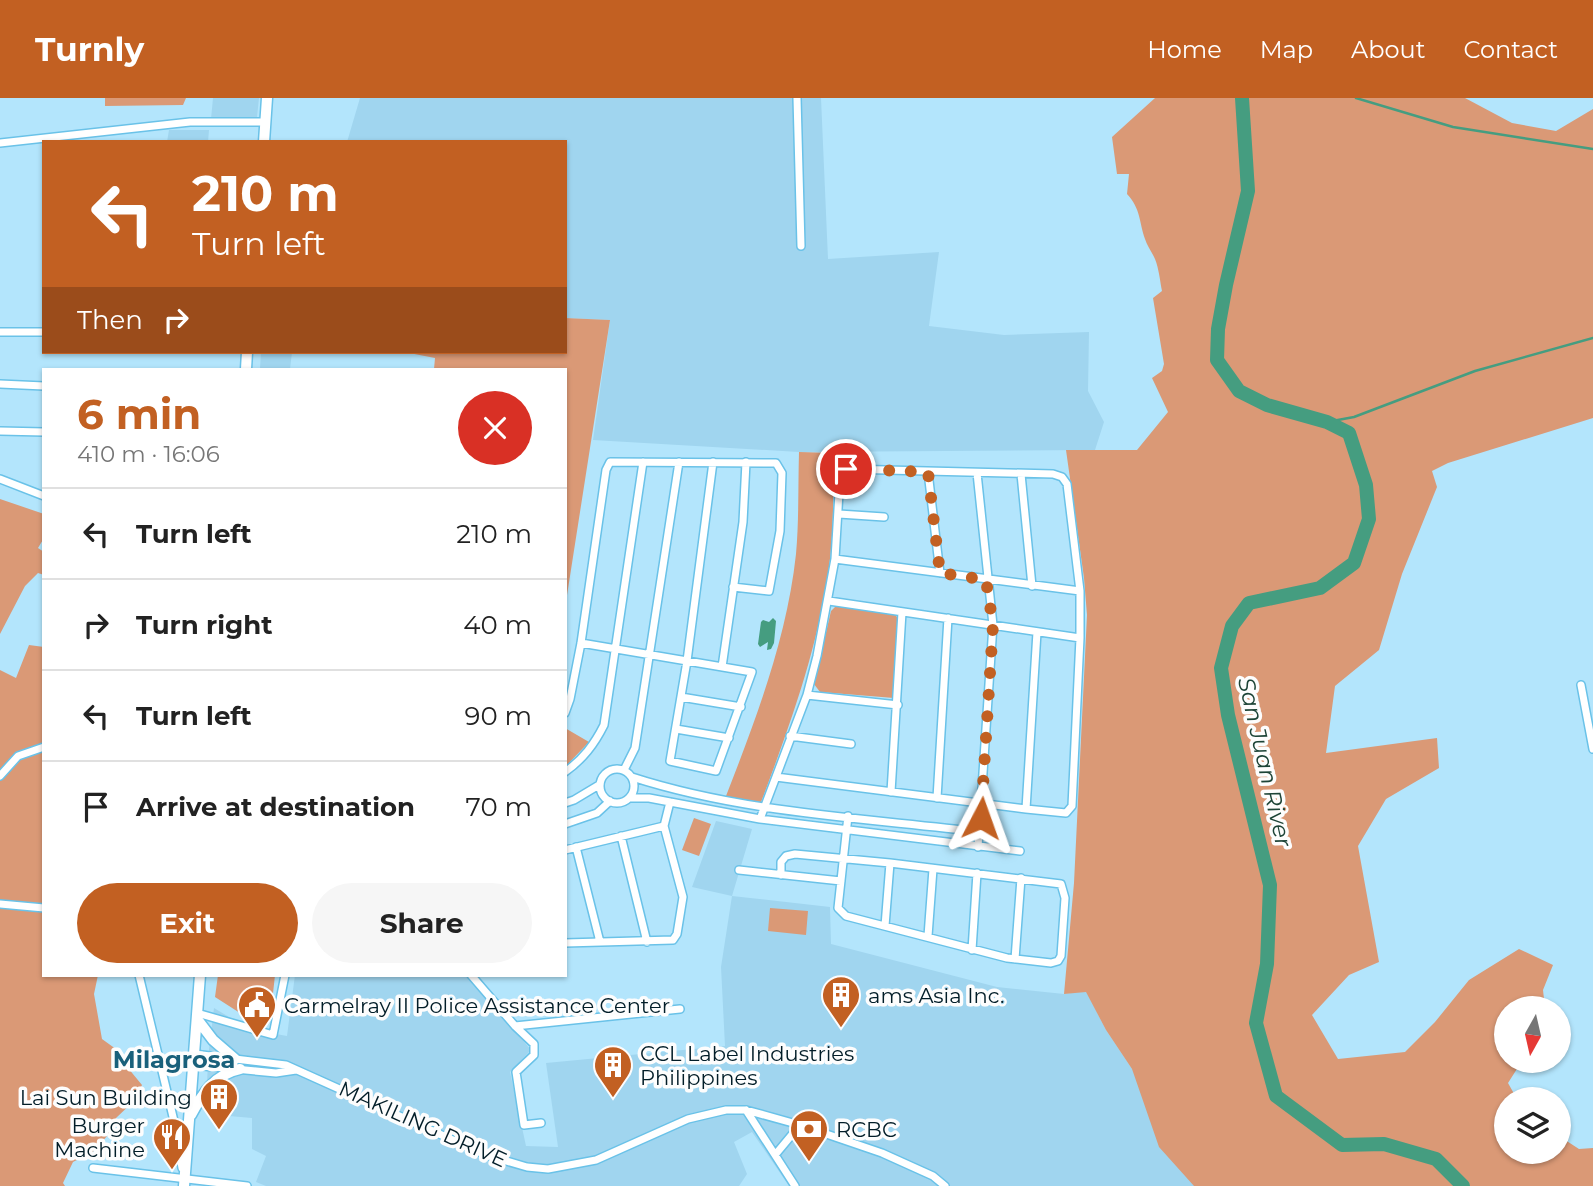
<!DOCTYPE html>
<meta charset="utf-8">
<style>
:root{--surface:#fff;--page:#f6f6f6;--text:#222;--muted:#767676;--line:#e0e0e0;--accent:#c26022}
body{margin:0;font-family:Montserrat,sans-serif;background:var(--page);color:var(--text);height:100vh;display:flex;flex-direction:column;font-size:26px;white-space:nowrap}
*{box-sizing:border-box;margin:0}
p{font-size:23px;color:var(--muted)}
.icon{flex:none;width:38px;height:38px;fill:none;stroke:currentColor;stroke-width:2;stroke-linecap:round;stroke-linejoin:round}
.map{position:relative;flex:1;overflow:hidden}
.panel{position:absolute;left:42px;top:270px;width:525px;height:609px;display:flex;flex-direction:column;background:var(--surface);border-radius:0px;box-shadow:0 2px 5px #0004}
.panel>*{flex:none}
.banner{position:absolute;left:42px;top:42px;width:525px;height:214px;border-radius:0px;box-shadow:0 2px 5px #0004;background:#c26022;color:#fff;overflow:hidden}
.needle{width:46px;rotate:188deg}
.tools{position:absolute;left:1494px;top:898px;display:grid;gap:14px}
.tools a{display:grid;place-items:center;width:77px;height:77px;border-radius:50%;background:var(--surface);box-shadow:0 2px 5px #0004;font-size:35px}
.pin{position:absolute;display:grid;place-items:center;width:60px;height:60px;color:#fff;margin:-30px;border:4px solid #fff;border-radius:50%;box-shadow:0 2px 7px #0007}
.me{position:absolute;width:77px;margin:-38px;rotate:4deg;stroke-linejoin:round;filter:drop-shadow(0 0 5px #0008)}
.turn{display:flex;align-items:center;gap:24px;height:147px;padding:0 35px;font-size:32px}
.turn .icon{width:91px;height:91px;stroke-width:2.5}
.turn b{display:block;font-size:49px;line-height:60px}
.then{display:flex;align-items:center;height:66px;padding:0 35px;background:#0003;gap:14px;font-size:26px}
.round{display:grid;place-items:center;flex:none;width:74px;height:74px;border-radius:37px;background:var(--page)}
.summary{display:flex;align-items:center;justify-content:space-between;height:119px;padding:0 35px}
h1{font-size:42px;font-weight:700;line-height:52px;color:var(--accent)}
.button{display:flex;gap:14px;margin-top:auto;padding:14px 35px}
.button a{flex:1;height:80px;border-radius:42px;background:var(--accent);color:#fff;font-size:28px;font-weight:700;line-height:80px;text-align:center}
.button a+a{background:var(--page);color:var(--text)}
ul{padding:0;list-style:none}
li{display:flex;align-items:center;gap:21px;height:91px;padding:0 35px;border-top:2px solid var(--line)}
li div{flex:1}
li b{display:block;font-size:26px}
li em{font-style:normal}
header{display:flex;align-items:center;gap:42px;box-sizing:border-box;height:98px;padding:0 35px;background:var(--accent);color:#fff}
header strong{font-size:33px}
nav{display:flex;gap:38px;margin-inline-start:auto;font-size:24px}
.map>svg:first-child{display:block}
</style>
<header>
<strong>Turnly</strong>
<nav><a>Home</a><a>Map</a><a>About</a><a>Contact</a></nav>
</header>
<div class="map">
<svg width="1593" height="1088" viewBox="0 0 1593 1088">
<rect width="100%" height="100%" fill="#b3e5fc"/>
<path fill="#a0d5ef" d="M213,0H259L257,19L211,21Z
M360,0H821L828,161L939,154L929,228L1004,237L1089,234L1088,293L1104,324L1095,352L799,354L593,342L610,222L565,220V44H347Z
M169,32H209L208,44H167Z
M261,254H292L290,271H260Z
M716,723L752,731L732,798L830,809L831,846L997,889L1064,896L1086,893L1106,932L1132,971L1441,1088H789L752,1034L734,1044L747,1076L739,1088H266L256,1084L266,1058L252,1051V1020L206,1016L208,960L214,910L249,931L287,938L295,877H468L531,952L510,974L526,1048L558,1049L546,965L725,948L721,869L732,798L692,789Z"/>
<path fill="#da9976" d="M105,0H186L183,7L105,8Z
M1155,0H1465L1512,25L1556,33L1593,11V320L1448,365L1432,373L1437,389L1402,476L1379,552L1335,588L1326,655L1437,640L1439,670L1386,701L1358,748L1379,864L1349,877L1312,917L1338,961L1405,954L1435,924L1469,882L1519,851L1553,867L1543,892L1545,910H1507V962L1522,963L1508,985L1517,1001H1507V1054H1559V1038L1579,1051L1593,1050V1088H1194L1159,1049L1132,971L1106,932L1086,894L1064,896L1074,785L1087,517L1084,480L1066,352H1137L1168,314L1152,280L1162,273L1164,266L1153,200L1162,193C1160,183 1159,171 1155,161C1152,154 1147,148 1145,141C1139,124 1141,111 1127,96L1129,76H1117L1112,39Z
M565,220L610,222L565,510V271H434L435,260L404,254H565Z
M799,354L834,355C833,390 834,426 830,461C820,546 790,627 760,707L726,698C756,621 787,540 796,456C799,423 798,388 799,354Z
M0,401L44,416V440L38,450L44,454V477L38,475L25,488L0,536Z
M836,508L895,516L898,521L894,600L820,594L814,586L831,513Z
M29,547L44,549V877H98L94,896L102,941L120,954L128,970L142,987L135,1002L116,1020L107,1038L94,1053L73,1064L63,1085L65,1088H0V572L16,580Z
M565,630L589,644L565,669Z
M694,720L711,726L699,758L682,752Z
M770,810L808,813L806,837L768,833Z
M218,877H275L270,923L268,925L254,924L215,899Z"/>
<path fill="#459d80" d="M773,520L776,523L774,545L771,551L767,552L768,544L760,549L758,546L761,524L763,522L769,524Z"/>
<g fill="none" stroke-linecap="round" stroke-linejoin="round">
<path stroke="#459d80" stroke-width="2.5" d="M1356,0L1453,29L1593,51
M1327,324L1354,319L1475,273L1593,240"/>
<path stroke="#459d80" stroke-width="14" d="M1242,0L1248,93L1226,187L1218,231L1217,262L1239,293L1267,307L1327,324L1349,335L1366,387L1369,421L1354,465L1320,490L1249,505L1232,528L1221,570L1228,617L1270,787L1267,866L1256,925L1276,998L1342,1047L1384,1046L1436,1061L1463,1088"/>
<defs>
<path id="minor" d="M797,0L801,148
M0,45L190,24H265
M0,234H44
M0,286L44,288
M0,333L44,334
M928,374L940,475
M977,375L993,527L978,749
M1021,376L1032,488
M0,381L44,398
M839,416L884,419
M835,461L1080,493
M829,503L1080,540
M581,545C638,555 695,564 752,574L716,673L670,663L687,563L713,364
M722,569L743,424L746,364
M1581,587L1593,651
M807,597L898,607
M681,599L741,609
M565,615L570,601L581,545L606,372L610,364L776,365L782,375L780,433L769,493L733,489
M676,631L729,640
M790,638L851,646
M600 688a17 17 0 1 1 34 0a17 17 0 1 1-34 0Z
M624,672L635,650L679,364
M565,674C583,661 594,647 604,627L643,364
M0,678L18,658L44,649
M632,679C743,715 865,720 980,734
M891,694L902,514
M630,700H649L760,721L1020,753
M937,700L948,520
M565,705L574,702L599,687
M1026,711L1037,534
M760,721L807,597L817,558L835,461L840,378L846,371L1053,376L1062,379L1067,386L1080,493V540L1072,708L1066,715L1026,711L776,679
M565,726L597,715L610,703
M621,738L647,844
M576,749L600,844
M565,752L664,728
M739,772L841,783
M781,777V764L786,758L795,756L890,765L1061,786L1065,800L1061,858L1058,863L1051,865L1007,860L846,818L838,810L848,718
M0,806L44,810
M885,828L890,765
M928,838L933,771
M565,845L673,842L677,836L683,799L664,728L670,704
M972,852L977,775
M1015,861L1021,780
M139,877L174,1023L182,1070
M471,877L515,928L534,946V957L516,974L524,1027L541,1025
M197,915L273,937L285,877
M515,928L680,911
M194,956L286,967L486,1057L527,1069L548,1071L596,1062L688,1021L726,1012H746L800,1027L882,1055L933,1078L945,1088
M193,967L276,975L296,972
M746,1012L795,1088
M775,1057L800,1027
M93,1070L247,1088"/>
<path id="highway" d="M264,44L267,0
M246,271L247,254
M197,921L213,942L235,961
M191,1017C202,996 215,976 240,971
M184,1088L200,877"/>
</defs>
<use href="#minor" stroke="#6ac2e8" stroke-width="10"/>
<use href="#highway" stroke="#6ac2e8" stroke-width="13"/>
<use href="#minor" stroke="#fff" stroke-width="7"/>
<use href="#highway" stroke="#fff" stroke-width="10"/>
</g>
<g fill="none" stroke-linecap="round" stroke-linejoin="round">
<path stroke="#c26022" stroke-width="12" stroke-dasharray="0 21.6" d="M846,371L928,374L940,475L986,482L993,527L981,720"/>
</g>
<defs>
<symbol id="building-pin" viewBox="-11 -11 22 30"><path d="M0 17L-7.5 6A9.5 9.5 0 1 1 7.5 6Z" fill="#c26022" stroke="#fdfdfd"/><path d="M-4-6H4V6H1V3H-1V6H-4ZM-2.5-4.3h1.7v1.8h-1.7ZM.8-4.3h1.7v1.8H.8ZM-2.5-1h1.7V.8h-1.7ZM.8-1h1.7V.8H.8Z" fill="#fff"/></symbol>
<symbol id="civic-pin" viewBox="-11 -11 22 30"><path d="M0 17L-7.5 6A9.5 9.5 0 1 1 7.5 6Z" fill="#c26022" stroke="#fdfdfd"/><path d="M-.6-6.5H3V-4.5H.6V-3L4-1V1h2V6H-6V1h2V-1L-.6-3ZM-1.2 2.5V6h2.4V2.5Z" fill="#fff"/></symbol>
<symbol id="bank-pin" viewBox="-11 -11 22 30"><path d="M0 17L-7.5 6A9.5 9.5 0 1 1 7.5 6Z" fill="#c26022" stroke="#fdfdfd"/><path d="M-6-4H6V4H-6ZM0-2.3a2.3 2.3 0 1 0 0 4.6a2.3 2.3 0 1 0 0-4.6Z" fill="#fff"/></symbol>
<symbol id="restaurant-pin" viewBox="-11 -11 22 30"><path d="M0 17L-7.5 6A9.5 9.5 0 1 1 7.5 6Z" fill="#c26022" stroke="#fdfdfd"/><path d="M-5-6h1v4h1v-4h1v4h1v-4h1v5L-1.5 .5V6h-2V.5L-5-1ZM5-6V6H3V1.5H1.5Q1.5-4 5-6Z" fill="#fff"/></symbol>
</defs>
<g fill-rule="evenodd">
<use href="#building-pin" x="819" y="875" width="44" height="60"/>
<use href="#civic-pin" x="235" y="885" width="44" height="60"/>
<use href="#building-pin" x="591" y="945" width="44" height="60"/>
<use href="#building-pin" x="197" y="977" width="44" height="60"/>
<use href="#bank-pin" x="787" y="1009" width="44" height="60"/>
<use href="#restaurant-pin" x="150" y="1017" width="44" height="60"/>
</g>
<g text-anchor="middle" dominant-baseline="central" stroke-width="7" stroke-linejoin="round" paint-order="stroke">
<g font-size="21" fill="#021d28" stroke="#fdfdfd" text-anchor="start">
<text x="868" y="897">ams Asia Inc.</text>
<text x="284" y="907">Carmelray II Police Assistance Center</text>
<text x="640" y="955">CCL Label Industries<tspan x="640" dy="24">Philippines</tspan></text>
<text x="192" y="999" text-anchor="end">Lai Sun Building</text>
<text x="145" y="1027" text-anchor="end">Burger<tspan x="145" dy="24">Machine</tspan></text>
<text x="836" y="1031">RCBC</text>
</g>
<g font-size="21" fill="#021d28" stroke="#fdfdfd">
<text transform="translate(423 1026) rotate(24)">MAKILING DRIVE</text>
</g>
<g font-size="23" font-style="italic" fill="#1d4437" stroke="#fdfdfd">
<text transform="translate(1265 664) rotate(77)">San Juan River</text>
</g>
<g font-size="24" font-weight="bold" fill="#19607b" stroke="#fdfdfd">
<text x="174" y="961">Milagrosa</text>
</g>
</g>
</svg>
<div class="tools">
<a><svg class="needle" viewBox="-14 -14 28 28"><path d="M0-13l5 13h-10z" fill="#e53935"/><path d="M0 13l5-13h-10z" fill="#767676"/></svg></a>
<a><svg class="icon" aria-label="layers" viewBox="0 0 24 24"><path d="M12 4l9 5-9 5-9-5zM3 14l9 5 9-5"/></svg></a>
</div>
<div class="pin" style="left:846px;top:371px;background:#d93025"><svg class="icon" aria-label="arrive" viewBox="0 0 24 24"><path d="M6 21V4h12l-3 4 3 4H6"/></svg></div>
<svg class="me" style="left:981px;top:720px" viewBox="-20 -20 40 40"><path d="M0-17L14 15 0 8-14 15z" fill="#c26022" stroke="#fff" stroke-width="4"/></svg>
<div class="banner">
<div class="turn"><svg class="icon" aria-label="left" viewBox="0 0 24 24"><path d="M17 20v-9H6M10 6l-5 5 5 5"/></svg><div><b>210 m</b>Turn left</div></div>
<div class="then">Then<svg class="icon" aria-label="right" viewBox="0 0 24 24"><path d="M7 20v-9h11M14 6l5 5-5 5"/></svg></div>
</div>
<section class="panel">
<div class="summary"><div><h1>6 min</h1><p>410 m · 16:06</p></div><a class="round" style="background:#d93025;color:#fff"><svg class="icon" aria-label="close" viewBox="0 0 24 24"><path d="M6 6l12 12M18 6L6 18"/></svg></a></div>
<ul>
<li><svg class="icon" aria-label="left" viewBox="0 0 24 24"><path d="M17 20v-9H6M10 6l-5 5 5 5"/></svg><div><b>Turn left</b></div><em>210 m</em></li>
<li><svg class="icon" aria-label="right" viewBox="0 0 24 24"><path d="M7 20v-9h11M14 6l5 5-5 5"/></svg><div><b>Turn right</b></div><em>40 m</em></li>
<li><svg class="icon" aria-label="left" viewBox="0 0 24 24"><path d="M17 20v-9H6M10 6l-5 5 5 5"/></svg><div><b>Turn left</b></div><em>90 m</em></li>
<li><svg class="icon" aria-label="arrive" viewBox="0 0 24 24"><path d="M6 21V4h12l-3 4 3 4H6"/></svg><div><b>Arrive at destination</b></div><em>70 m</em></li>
</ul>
<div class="button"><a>Exit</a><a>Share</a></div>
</section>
</div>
